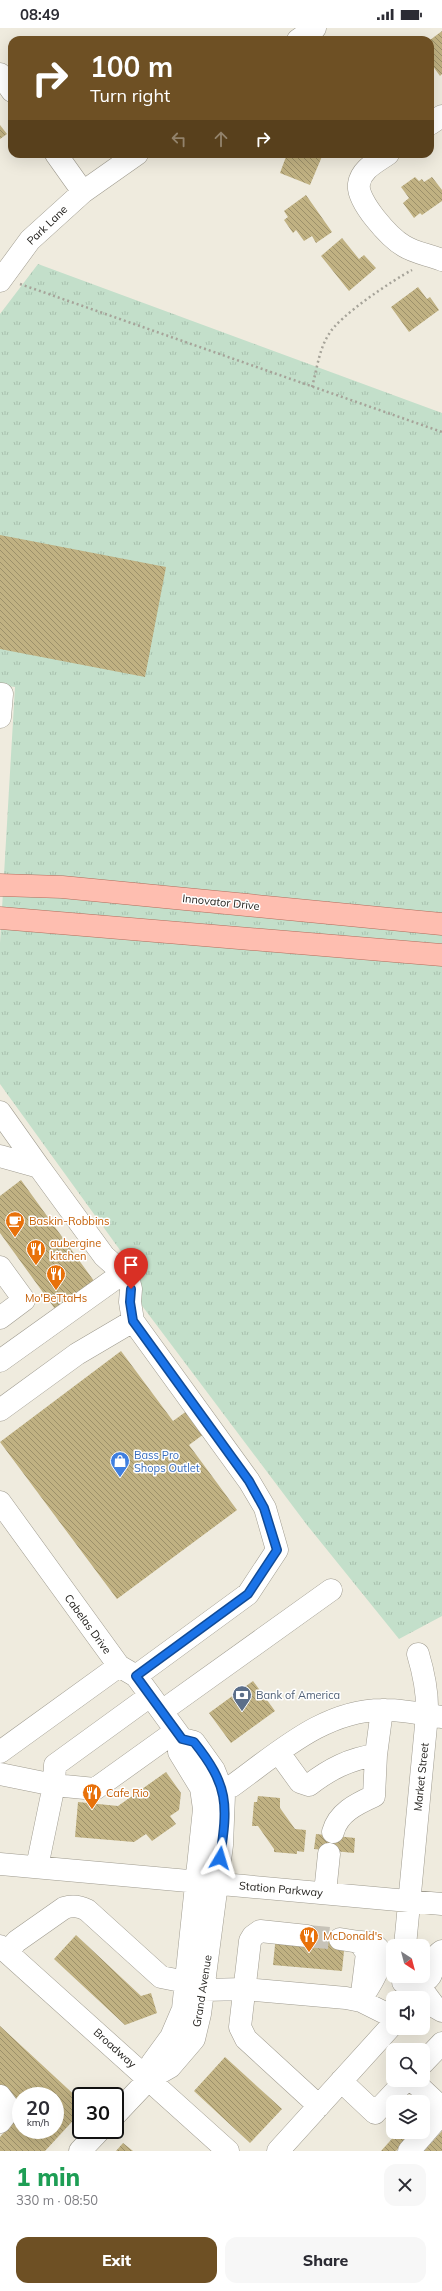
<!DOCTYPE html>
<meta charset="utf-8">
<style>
:root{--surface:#fff;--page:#f7f7f7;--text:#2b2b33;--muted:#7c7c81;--accent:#6e5024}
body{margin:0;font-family:Mulish,sans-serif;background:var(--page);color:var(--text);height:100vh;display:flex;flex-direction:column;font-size:15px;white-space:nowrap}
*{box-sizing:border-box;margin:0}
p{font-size:13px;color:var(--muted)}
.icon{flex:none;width:22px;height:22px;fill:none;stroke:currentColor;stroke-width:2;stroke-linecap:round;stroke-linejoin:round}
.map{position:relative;height:2123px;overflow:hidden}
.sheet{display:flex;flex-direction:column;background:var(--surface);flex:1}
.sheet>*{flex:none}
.top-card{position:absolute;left:8px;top:8px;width:426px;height:122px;border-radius:12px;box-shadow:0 4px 16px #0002;background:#6e5024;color:#fff;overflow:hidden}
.needle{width:26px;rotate:144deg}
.controls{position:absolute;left:386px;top:1911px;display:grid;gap:8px}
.controls a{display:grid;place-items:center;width:44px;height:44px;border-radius:8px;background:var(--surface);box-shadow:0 4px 16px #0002;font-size:20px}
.speed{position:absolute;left:12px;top:2059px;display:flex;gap:8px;font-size:20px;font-weight:700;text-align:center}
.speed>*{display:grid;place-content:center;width:52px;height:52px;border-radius:50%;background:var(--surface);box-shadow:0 4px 16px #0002;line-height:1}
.speed small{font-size:10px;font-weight:400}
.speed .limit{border:2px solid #111;border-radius:6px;background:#fff;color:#111}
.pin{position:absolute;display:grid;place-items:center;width:34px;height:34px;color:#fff;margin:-41px -17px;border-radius:50% 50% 50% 0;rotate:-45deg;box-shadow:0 0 4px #0007}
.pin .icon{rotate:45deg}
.me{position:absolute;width:44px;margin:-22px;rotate:7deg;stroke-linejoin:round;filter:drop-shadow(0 0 3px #0008)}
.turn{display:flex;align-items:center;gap:14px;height:84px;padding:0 16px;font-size:18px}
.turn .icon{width:52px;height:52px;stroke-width:2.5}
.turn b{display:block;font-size:28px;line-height:34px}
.lanes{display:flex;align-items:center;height:38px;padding:0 16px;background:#0003;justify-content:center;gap:20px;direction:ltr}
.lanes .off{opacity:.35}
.round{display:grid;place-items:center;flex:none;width:42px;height:42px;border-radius:12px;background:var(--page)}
.head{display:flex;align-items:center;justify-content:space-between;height:68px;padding:0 16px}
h1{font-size:24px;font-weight:800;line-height:30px;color:#1e9e55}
.cta{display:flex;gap:8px;margin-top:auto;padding:8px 16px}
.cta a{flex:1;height:46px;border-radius:12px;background:var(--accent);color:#fff;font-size:16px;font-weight:800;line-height:46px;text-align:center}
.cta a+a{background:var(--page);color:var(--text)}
.status{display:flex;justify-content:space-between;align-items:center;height:28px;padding:0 20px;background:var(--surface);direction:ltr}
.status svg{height:11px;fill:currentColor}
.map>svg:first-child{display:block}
</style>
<div class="status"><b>08:49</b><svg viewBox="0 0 49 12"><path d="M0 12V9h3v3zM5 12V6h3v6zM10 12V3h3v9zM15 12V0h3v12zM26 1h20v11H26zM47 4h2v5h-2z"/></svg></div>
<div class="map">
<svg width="442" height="2123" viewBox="0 0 442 2123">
<defs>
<pattern id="grass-tufts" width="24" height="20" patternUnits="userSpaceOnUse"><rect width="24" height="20" fill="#c3dfca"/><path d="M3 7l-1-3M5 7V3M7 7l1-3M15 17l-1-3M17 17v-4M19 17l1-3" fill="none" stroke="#a7bfad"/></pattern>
<pattern id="building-back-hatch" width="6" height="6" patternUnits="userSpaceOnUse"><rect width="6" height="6" fill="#c0b182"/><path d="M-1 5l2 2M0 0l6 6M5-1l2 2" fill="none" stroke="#9c906a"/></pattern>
</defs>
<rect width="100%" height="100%" fill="#efebde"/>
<path fill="url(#grass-tufts)" d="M38,236L442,385V1588L399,1611L307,1497L140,1275L138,1247L0,1056V915L15,659L0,657V286Z"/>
<path fill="url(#building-back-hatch)" d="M442,3V46L440,48L430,34V12Z
M0,97L7,106L0,111Z
M287,126H323L310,157L280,145Z
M415,149L419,153L422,151L424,154L432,149L442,162V173L422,187L420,185L414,190L403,175L409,170L401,159Z
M306,167L332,204L316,215L312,208L304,213L296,202L293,205L284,192L288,189L284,183Z
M342,210L359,231L364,227L376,240L349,263L321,228Z
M418,259L427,271L430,269L439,282L409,304L391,279Z
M0,507L166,539L145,649L0,621Z
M21,1152L94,1253L55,1281L0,1205V1168Z
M121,1323L173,1393L191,1380L208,1403L189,1417L237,1482L117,1571L0,1414Z
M253,1653L275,1683L231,1715L209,1685Z
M166,1744L181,1765L179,1782L170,1788L176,1796L152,1813L146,1806L134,1814L75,1809L78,1774L118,1778Z
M258,1768L280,1770V1780L295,1801L306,1802L304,1824L297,1823V1826L274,1824V1821L258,1798H252L254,1774H257Z
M316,1806L355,1810L354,1825L314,1821Z
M76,1907L141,1968L151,1965L157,1985L125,1997L54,1931Z
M276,1907L345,1913L342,1943L273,1937Z
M0,1998L81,2073V2084L45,2123H0V2109L21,2085V2102H55V2068H21V2077L0,2057Z
M225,2029L282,2081L250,2115L194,2063Z
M442,2103V2123H424Z
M398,2104H413L396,2123H381Z
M123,2115L133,2123H116Z"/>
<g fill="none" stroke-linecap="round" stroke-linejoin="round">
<path stroke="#c7c3b8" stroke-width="22" stroke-dasharray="22 11" stroke-linecap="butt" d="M307,1908L340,1911"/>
<defs>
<path id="minor" d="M298,12L315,0
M0,46L12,63
M430,96L442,88
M56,126L83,164
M388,126C377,134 361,141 359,156C356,173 390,210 404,218C415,225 430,227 442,232
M0,253L30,212L83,164L137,126
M0,666H2L0,689
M0,1084L39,1139
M0,1128L39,1139L104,1228L123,1245L129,1253L131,1261L130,1274L133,1293
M0,1239L24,1272L0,1290
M0,1333L123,1245
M0,1382L77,1326L133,1293L249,1453L265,1480L277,1522L248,1566L136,1648
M0,1474L119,1638L136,1648L182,1711L194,1714L214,1742L224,1767L222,1817L200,1986L194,2011L170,2039L149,2051L115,2087
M150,1668L55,1737L54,1757L95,1761L176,1703
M162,1683L331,1562
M0,1724L119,1638
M279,1725L300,1754L309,1757C330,1741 349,1731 376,1727L382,1682
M0,1746L54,1757L37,1839
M222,1760L232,1758C278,1725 326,1680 386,1682C404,1682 423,1686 441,1689
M333,1804C338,1785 356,1776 374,1768L376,1727
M0,1836L442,1876
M325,1865L329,1826
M307,1908L260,1903L253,1908L250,1913L240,1999L246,2011L319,2078
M340,1911L359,1914L367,1925L361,1973
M361,1914C397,1916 375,1949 365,1965
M0,1918L228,2123
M405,1918L427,1687C428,1666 424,1646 418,1626
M7,1924L17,1913L64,1880C73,1877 79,1878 87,1882L161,1949L186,1954
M403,1954L418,1956L435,1979L442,1983
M418,1956C442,1948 425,1934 442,1923
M204,1962L244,1961L346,1970L361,1973L393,1989
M423,2035L442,2015
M149,2051L152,2035L171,2009L183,1981L204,1781L201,1760L179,1724L182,1711
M412,2052L442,2080
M341,2053L375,2085L406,2052
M0,2068L10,2081L0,2094
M80,2123L100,2102
M278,2123L393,1996
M409,2123L442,2085"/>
<path id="major" d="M0,857L62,859L442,896
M0,890L442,927"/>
</defs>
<use href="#minor" stroke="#9f9b8f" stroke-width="23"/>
<use href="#major" stroke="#b16c5b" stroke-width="23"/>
<path stroke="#a6a399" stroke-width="2.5" stroke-dasharray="2 3" stroke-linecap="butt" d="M20,256L442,404
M312,359C317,341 319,321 329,306C339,288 393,252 412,242"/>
<use href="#minor" stroke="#fff" stroke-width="22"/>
<use href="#major" stroke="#febeb0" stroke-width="22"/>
</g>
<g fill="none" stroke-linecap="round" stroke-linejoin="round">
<defs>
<path id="route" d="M131,1261L130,1274L133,1293L249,1453L264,1480L277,1522L248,1566L136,1648L182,1711L194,1714C229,1758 228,1776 220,1830"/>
</defs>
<use href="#route" stroke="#114b97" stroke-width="10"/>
<use href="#route" stroke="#1a73e8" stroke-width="7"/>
</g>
<defs>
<symbol id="cafe-pin" viewBox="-11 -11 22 30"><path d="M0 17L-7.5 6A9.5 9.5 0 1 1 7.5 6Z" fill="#e8710a" stroke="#fff"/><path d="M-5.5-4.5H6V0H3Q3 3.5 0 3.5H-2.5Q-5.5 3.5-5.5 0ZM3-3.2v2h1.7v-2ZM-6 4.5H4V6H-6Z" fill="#fff"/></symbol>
<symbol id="restaurant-pin" viewBox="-11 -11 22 30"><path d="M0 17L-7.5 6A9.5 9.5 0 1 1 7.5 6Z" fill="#e8710a" stroke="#fff"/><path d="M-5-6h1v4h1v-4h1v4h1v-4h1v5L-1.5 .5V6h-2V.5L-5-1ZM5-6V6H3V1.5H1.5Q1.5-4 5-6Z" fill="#fff"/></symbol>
<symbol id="shop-pin" viewBox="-11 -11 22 30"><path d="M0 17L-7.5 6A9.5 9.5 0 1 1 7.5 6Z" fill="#3f7fe0" stroke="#fff"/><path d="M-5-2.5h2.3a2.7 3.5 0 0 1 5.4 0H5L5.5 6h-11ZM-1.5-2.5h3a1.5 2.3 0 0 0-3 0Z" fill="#fff"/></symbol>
<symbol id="bank-pin" viewBox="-11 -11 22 30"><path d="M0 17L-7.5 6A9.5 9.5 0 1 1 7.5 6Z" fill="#5c6f8a" stroke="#fff"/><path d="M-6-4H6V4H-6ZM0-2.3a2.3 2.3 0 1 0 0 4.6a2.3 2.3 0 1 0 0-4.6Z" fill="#fff"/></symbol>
</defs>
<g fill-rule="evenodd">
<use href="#cafe-pin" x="4" y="1182" width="22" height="30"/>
<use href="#restaurant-pin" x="25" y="1210" width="22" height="30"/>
<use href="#restaurant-pin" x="45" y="1235" width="22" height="30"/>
<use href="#shop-pin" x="109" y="1422" width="22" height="30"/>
<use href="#bank-pin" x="231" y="1656" width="22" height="30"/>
<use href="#restaurant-pin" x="81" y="1754" width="22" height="30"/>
<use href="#restaurant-pin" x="298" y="1897" width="22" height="30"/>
</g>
<g text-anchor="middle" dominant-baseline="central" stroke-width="3" stroke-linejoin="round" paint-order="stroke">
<g font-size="11" fill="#25231f" stroke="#fff">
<text transform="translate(47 197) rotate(-44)">Park Lane</text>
<text transform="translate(221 874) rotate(6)">Innovator Drive</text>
<text transform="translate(88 1596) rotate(54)">Cabelas Drive</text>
<text transform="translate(421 1749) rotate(-84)">Market Street</text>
<text transform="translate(281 1861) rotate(5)">Station Parkway</text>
<text transform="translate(202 1963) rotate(-81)">Grand Avenue</text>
<text transform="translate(115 2020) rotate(42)">Broadway</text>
</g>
<g font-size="11" fill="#c56008" stroke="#fff" text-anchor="start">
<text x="29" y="1193">Baskin-Robbins</text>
<text x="50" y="1215">aubergine<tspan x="50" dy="13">kitchen</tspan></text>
<text x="56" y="1270" text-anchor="middle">Mo'BeTtaHs</text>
<text x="106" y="1765">Cafe Rio</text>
<text x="323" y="1908">McDonald's</text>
</g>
<g font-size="11" fill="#366cbe" stroke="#fff" text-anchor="start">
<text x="134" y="1427">Bass Pro<tspan x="134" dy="13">Shops Outlet</tspan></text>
</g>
<g font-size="11" fill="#4e5e75" stroke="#fff" text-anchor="start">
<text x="256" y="1667">Bank of America</text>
</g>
</g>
</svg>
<div class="controls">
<a><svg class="needle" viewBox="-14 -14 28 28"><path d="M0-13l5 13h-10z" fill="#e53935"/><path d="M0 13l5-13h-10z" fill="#7c7c81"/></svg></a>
<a><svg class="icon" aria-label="sound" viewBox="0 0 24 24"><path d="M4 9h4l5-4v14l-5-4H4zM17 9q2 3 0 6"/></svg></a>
<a><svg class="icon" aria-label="search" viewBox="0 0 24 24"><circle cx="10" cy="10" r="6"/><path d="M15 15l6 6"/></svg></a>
<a><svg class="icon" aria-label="layers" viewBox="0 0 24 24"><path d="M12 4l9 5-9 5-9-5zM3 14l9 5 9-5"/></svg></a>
</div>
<div class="speed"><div>20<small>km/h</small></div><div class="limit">30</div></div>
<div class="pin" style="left:131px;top:1261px;background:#d93025"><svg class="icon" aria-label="arrive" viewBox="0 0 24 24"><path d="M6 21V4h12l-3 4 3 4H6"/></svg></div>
<svg class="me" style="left:220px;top:1830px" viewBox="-20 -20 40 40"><path d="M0-17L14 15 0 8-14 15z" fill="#1a73e8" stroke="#fff" stroke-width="4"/></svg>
<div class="top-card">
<div class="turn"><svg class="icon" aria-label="right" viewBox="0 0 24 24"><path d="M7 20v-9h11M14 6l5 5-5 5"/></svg><div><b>100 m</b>Turn right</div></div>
<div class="lanes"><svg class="icon off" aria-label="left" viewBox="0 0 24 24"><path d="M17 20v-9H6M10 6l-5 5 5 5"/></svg><svg class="icon off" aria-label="ahead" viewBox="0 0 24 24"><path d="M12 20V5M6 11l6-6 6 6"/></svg><svg class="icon" aria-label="right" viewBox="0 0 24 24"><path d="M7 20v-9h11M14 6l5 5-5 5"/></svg></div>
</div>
</div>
<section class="sheet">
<div class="head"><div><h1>1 min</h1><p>330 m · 08:50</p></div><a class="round"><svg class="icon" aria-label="close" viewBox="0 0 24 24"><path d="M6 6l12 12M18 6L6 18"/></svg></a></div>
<div class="cta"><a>Exit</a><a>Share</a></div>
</section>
